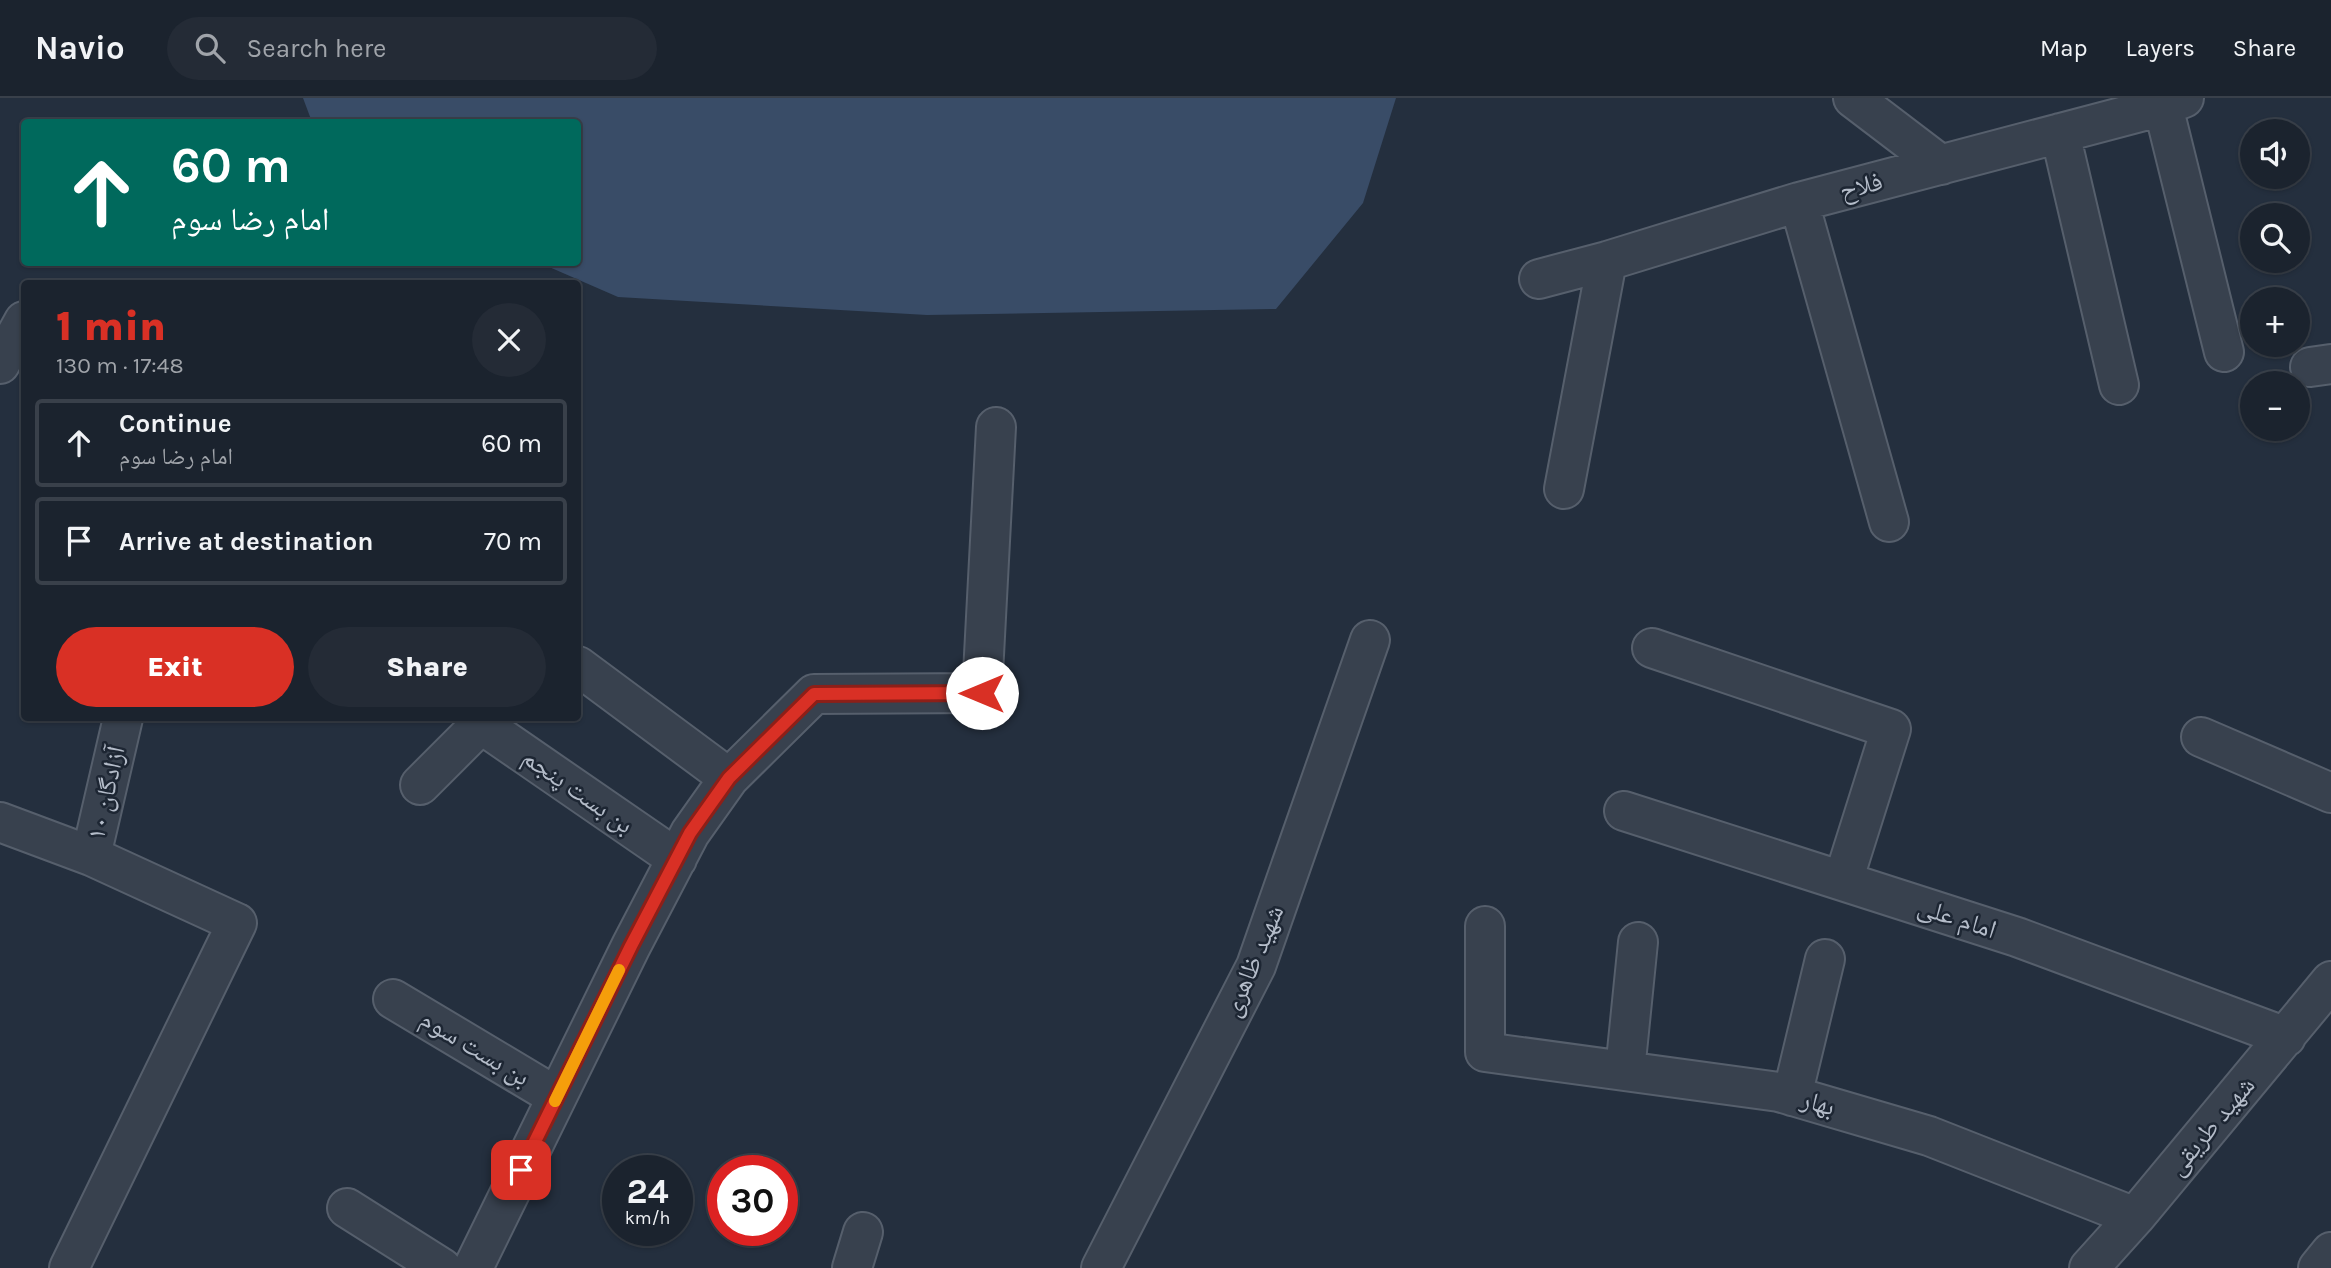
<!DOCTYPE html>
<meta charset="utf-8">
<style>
:root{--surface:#1b232e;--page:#242b36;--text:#f1f3f6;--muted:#a0a4aa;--line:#39404a;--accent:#d93025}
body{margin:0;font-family:Karla,"Noto Naskh Arabic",sans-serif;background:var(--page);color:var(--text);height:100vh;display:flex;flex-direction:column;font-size:26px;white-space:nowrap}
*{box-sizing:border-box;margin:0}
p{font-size:23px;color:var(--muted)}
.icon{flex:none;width:38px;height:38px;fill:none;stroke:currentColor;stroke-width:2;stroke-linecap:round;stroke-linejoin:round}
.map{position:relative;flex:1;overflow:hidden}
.details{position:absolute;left:21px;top:182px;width:560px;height:441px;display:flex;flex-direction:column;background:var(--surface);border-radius:7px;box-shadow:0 2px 5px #0004,0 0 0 2px var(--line)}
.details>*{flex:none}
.top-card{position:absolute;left:21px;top:21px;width:560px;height:147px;border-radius:7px;box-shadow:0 2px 5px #0004,0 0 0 2px var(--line);background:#00695c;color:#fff;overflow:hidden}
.fabs{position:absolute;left:2240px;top:21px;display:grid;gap:14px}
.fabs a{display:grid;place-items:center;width:70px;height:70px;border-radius:50%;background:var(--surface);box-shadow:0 2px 5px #0004,0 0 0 2px var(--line);font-size:35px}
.speed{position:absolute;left:602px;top:1057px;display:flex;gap:14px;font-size:35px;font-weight:700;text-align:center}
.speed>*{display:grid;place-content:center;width:91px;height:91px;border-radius:50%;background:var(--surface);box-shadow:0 2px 5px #0004,0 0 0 2px var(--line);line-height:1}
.speed small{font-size:18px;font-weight:400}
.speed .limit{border:10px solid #d22;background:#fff;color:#111}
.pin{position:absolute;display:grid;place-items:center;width:60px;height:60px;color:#fff;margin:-30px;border-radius:14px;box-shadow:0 4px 10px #0006}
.me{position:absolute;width:77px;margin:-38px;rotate:270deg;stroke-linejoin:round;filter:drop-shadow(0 0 5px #0008)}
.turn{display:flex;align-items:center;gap:24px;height:147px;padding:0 35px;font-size:32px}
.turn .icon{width:91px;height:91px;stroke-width:2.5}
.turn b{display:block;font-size:49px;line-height:60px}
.round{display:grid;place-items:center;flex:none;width:74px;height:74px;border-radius:37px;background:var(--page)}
.summary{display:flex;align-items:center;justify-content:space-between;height:119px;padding:0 35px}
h1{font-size:42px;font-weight:800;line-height:52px;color:var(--accent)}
.action{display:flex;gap:14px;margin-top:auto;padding:14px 35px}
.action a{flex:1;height:80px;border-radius:42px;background:var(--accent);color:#fff;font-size:28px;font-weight:800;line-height:80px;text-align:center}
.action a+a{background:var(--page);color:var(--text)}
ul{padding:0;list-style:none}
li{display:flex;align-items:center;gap:21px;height:88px;margin:0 14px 10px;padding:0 21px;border:4px solid var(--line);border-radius:7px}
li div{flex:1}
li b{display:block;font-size:26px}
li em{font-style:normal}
header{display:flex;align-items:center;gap:42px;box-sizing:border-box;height:98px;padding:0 35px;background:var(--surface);border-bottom:2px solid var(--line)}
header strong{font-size:33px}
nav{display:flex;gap:38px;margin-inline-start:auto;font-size:24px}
.search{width:490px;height:63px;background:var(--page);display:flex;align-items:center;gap:18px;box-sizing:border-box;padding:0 24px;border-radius:38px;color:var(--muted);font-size:26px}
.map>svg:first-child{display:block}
</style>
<header>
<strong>Navio</strong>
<div class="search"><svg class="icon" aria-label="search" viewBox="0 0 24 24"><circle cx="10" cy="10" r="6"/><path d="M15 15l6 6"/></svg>Search here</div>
<nav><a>Map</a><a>Layers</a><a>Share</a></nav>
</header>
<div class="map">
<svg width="2331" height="1170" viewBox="0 0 2331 1170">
<rect width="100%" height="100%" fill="#242f3e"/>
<path fill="#394c67" d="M303,0H1396L1363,105L1276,211L927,217L618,199L540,165L578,164V24H312Z"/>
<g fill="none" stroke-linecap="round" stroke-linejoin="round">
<defs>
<path id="minor" d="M1853,0L1941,67
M2163,8L2224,254
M2060,35L2119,287
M1799,104L1889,424
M1539,181L1607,163L1799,104L2163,8L2184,0
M0,266L24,223
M2310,269L2331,266
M1564,391L1607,163
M1652,550L1891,631L1843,783
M578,568L729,680
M2201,639L2331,695
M420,687L481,626L677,761
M1624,713L2017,839L2286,939
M0,724L91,758L123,620
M1485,828V954L1779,994L1929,1038L2135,1119
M393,901L557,999
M1625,973L1638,844
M1792,998L1825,861
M347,1110L442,1170
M69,1170L237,825L91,758
M473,1170L631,848L690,735L729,680L814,596L982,595L996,329
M852,1170L863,1134
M1101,1170L1256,868L1370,542
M2089,1170L2135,1119L2331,883
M2318,1170L2331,1154"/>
</defs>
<use href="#minor" stroke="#565f6c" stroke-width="42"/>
<use href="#minor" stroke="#38414e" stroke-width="38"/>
</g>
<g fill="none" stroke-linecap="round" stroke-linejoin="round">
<defs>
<path id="route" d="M521,1072L631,848L690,735L729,680L814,596L982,595"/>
</defs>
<use href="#route" stroke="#8d1f18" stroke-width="18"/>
<use href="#route" stroke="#d93025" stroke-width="12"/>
<path stroke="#f59e0b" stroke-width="12" d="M555,1003L619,872"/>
</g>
<g text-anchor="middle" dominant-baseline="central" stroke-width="5" stroke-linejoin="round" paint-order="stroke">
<g font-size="26" fill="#b4bcc9" stroke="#1d2633">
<text transform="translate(1861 88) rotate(-15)">فلاح</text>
<text transform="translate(578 693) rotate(35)">بن بست پنجم</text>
<text transform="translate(106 695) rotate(-77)">آزادگان ۱۰</text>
<text transform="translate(1957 820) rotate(18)">امام علی</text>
<text transform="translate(1253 863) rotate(-67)">شهید ظاهری</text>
<text transform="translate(475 950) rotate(31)">بن بست سوم</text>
<text transform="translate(1818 1005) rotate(16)">بهار</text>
<text transform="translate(2211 1028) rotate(-50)">شهید طریقی</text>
</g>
</g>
</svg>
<div class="fabs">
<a><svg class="icon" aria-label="sound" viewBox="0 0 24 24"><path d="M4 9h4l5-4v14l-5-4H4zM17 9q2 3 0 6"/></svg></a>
<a><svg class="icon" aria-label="search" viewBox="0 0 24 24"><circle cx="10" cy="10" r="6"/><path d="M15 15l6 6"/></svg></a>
<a>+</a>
<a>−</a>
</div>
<div class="speed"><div>24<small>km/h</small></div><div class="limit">30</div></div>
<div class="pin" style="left:521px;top:1072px;background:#d93025"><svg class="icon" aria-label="arrive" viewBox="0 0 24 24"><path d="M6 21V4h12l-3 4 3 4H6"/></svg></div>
<svg class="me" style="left:982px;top:595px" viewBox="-20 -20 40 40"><circle r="19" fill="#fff"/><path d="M0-13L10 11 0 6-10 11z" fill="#d93025"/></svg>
<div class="top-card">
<div class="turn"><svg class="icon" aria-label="ahead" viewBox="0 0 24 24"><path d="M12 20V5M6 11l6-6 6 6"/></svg><div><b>60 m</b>امام رضا سوم</div></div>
</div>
<section class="details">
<div class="summary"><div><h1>1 min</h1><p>130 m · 17:48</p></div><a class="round"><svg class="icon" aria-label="close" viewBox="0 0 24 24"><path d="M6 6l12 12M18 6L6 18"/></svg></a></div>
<ul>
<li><svg class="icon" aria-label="ahead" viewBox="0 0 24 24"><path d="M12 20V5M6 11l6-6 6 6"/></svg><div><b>Continue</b><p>امام رضا سوم</p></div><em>60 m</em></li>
<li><svg class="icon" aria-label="arrive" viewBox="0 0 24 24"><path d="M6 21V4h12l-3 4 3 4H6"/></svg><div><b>Arrive at destination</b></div><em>70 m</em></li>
</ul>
<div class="action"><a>Exit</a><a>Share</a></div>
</section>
</div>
